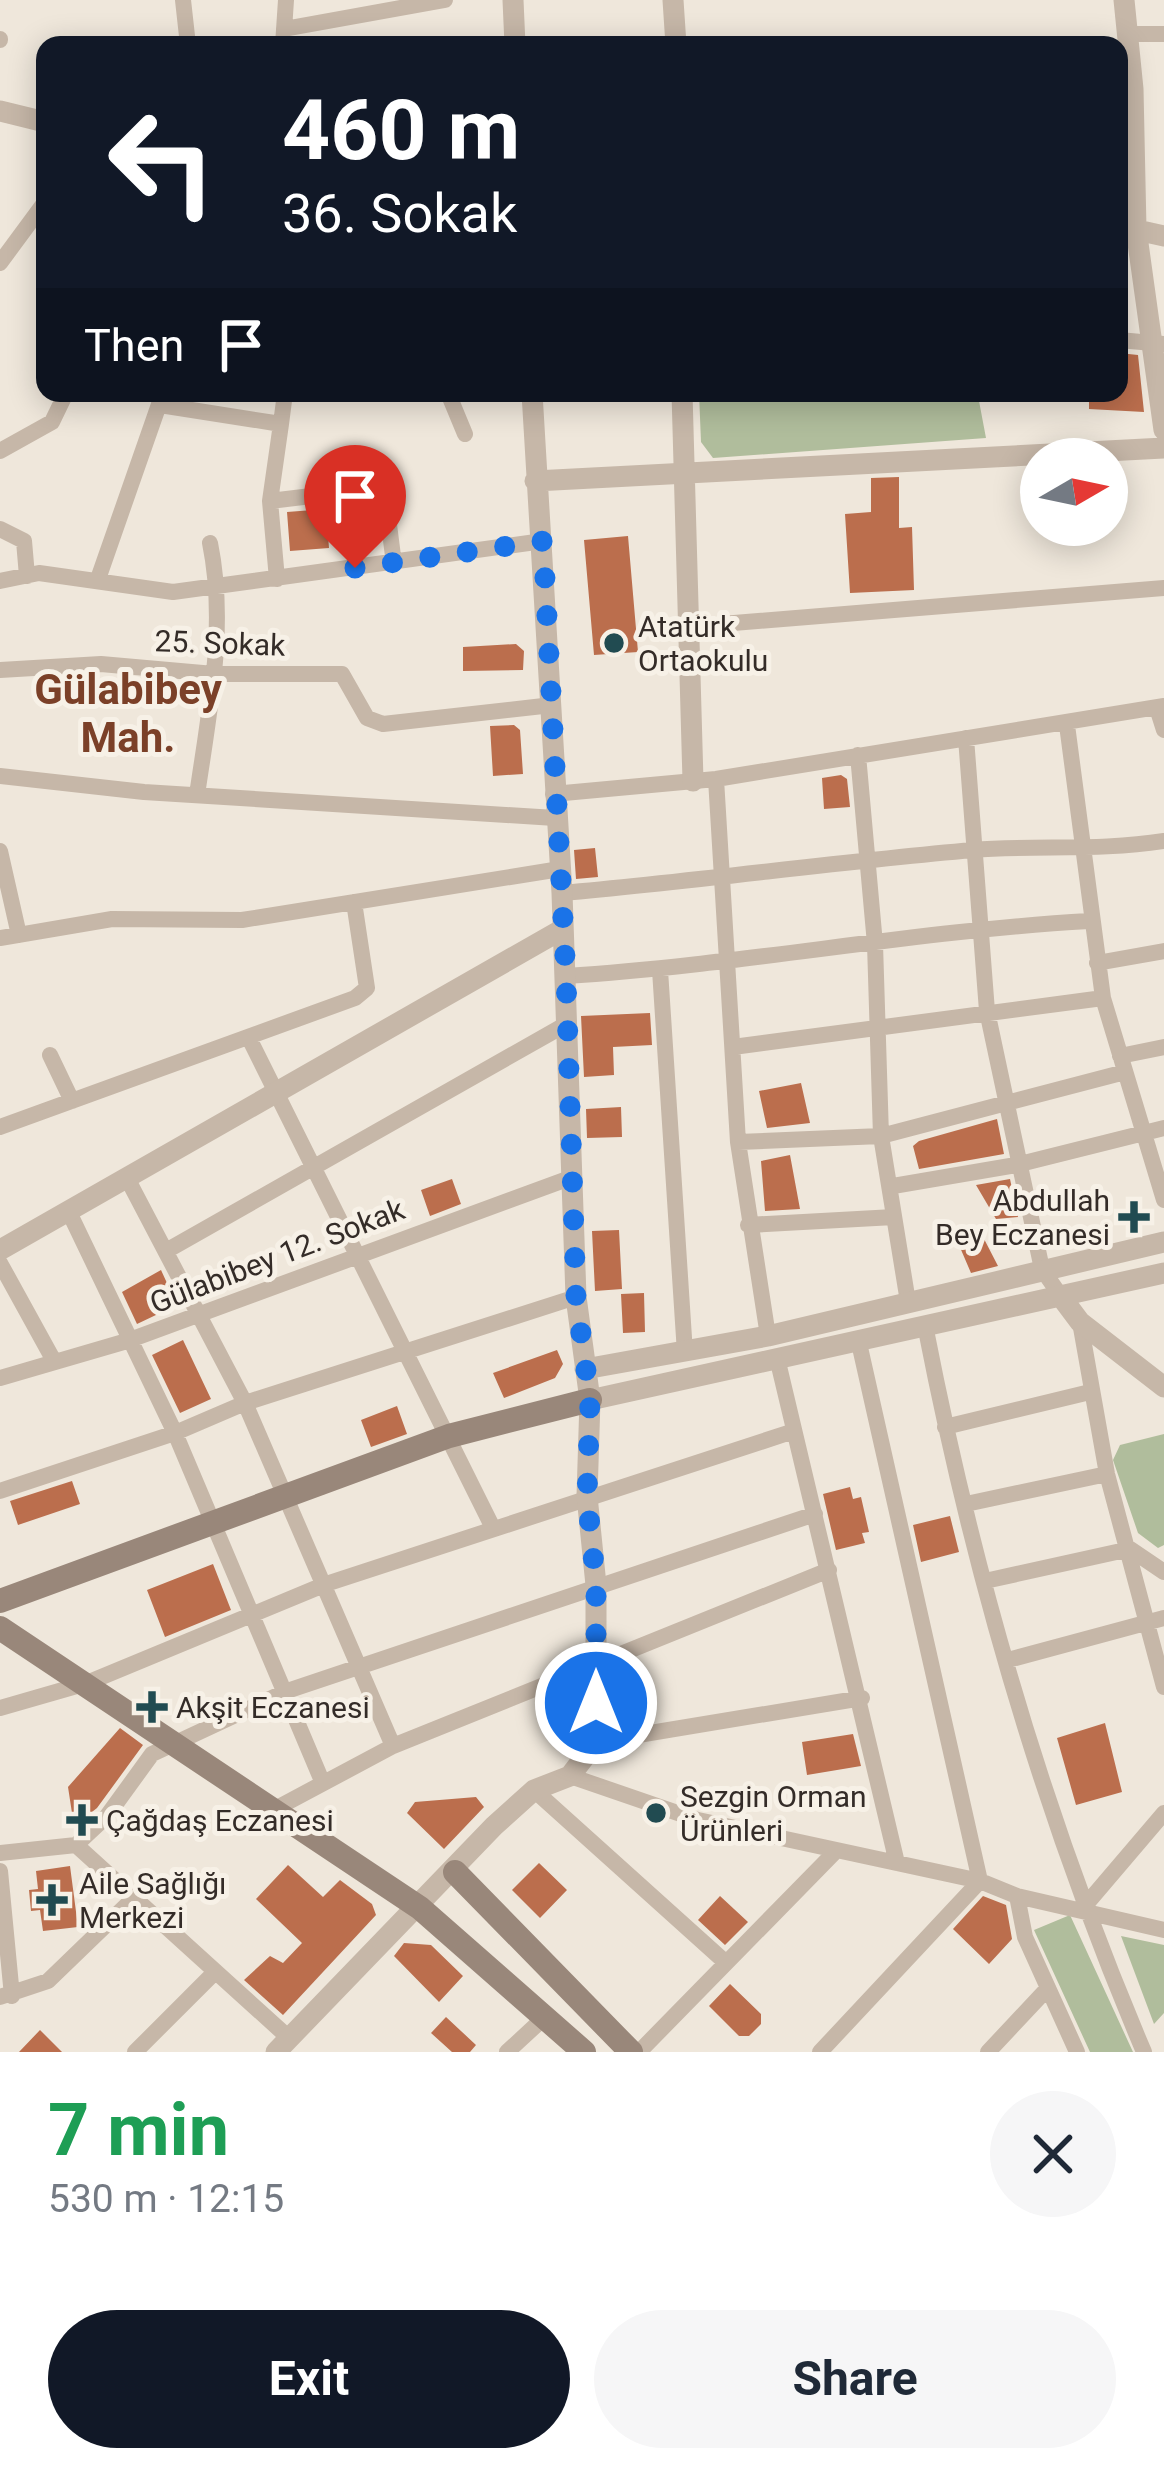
<!DOCTYPE html>
<meta charset="utf-8">
<style>
:root{--surface:#fff;--page:#f6f6f7;--text:#1f2937;--muted:#747a83;--accent:#111827}
body{margin:0;font-family:Roboto,sans-serif;background:var(--page);color:var(--text);height:100vh;display:flex;flex-direction:column;font-size:45px;white-space:nowrap}
*{box-sizing:border-box;margin:0}
p{font-size:39px;color:var(--muted)}
.icon{flex:none;width:66px;height:66px;fill:none;stroke:currentColor;stroke-width:2;stroke-linecap:round;stroke-linejoin:round}
.map{position:relative;height:2052px;overflow:hidden}
.side{display:flex;flex-direction:column;background:var(--surface);flex:1}
.side>*{flex:none}
.hud{position:absolute;left:36px;top:36px;width:1092px;height:366px;border-radius:24px;box-shadow:0 6px 30px #0003;background:#111827;color:#fff;overflow:hidden}
.needle{width:78px;rotate:81deg}
.buttons{position:absolute;left:1020px;top:438px;display:grid;gap:24px}
.buttons a{display:grid;place-items:center;width:108px;height:108px;border-radius:50%;background:var(--surface);box-shadow:0 6px 30px #0003;font-size:60px}
.pin{position:absolute;display:grid;place-items:center;width:102px;height:102px;color:#fff;margin:-123px -51px;border-radius:50% 50% 50% 0;rotate:-45deg;box-shadow:0 0 12px #0007}
.pin .icon{rotate:45deg}
.me{position:absolute;width:132px;margin:-66px;rotate:0deg;stroke-linejoin:round;filter:drop-shadow(0 0 9px #0008)}
.turn{display:flex;align-items:center;gap:42px;height:252px;padding:0 48px;font-size:54px}
.turn .icon{width:156px;height:156px;stroke-width:2.5}
.turn b{display:block;font-size:84px;line-height:102px}
.then{display:flex;align-items:center;height:114px;padding:0 48px;background:#0003;gap:24px;font-size:45px}
.round{display:grid;place-items:center;flex:none;width:126px;height:126px;border-radius:63px;background:var(--page)}
.head{display:flex;align-items:center;justify-content:space-between;height:204px;padding:0 48px}
h1{font-size:72px;font-weight:700;line-height:90px;color:#1e9e55}
.primary-button{display:flex;gap:24px;margin-top:auto;padding:24px 48px}
.primary-button a{flex:1;height:138px;border-radius:72px;background:var(--accent);color:#fff;font-size:48px;font-weight:700;line-height:138px;text-align:center}
.primary-button a+a{background:var(--page);color:var(--text)}
.map>svg:first-child{display:block}
</style>
<div class="map">
<svg width="1164" height="2052" viewBox="0 0 1164 2052">
<rect width="100%" height="100%" fill="#efe7db"/>
<path fill="#b0bd9c" d="M699,393H949L979,401L986,438L713,458L701,442Z
M1164,1434V1545L1158,1548L1138,1533L1113,1460L1120,1445Z
M1070,1915L1133,2052H1090L1034,1930Z
M1121,1936L1164,1945V2013L1154,2024Z"/>
<path fill="#bb6e4d" d="M1119,353L1138,355L1144,412L1089,409V393H1119Z
M899,477V528L912,527L914,590L850,593L845,514L871,512V478Z
M326,509L329,548L290,551L287,512Z
M628,536L638,652L594,655L584,540Z
M516,644L524,651L523,670L463,671V647Z
M514,725L520,730L523,774L493,776L490,726Z
M841,775L847,779L850,807L824,809L822,778Z
M595,848L598,877L576,879L574,850Z
M650,1013L652,1045L613,1047L614,1075L584,1077L581,1016Z
M801,1083L810,1123L767,1128L759,1091Z
M621,1107L622,1137L587,1138L586,1109Z
M997,1119L1004,1154L919,1169L913,1146L919,1141Z
M790,1155L800,1209L765,1211L761,1161Z
M452,1179L461,1204L430,1216L421,1190Z
M1010,1179L1018,1217L996,1219L976,1185Z
M619,1230L622,1289L595,1291L592,1231Z
M982,1235L998,1266L971,1273L959,1245Z
M161,1270L177,1305L137,1324L122,1292Z
M644,1293L645,1332L623,1333L621,1294Z
M183,1340L211,1399L180,1413L152,1355Z
M557,1350L563,1364L555,1378L504,1398L493,1373Z
M397,1406L407,1434L371,1447L361,1420Z
M72,1481L80,1504L18,1525L10,1501Z
M850,1487L853,1499L861,1497L869,1532L862,1533L865,1543L836,1550L823,1494Z
M950,1516L959,1552L921,1562L913,1525Z
M213,1564L231,1610L165,1637L147,1590Z
M1105,1723L1122,1792L1076,1805L1057,1738Z
M120,1728L143,1745L97,1808L74,1826L68,1787Z
M853,1734L861,1766L807,1775L802,1742Z
M476,1797L484,1807L444,1849L407,1813L415,1802Z
M539,1863L567,1890L540,1918L512,1890Z
M288,1865L323,1897L340,1880L372,1904L376,1915L283,2015L244,1980L270,1956L283,1963L302,1943L256,1899Z
M70,1866L78,1927L43,1931L40,1910L31,1911L29,1890L38,1889L36,1871Z
M720,1896L748,1922L725,1945L698,1920Z
M983,1896L1006,1905L1012,1939L989,1964L953,1929Z
M404,1943L431,1945L463,1976L439,2002L394,1956Z
M730,1984L761,2014V2024L749,2036H739L709,2006Z
M446,2017L476,2045L470,2052H452L431,2033Z
M40,2030L62,2052H19Z"/>
<g fill="none" stroke-linecap="round" stroke-linejoin="round">
<path stroke="#c6b7a8" stroke-width="16" d="M183,0L188,45
M284,29L445,0
M1128,34H1164
M0,39V40
M283,45L286,0
M0,263L45,202
M1119,340L1164,344
M448,393L465,434
M160,405L281,424L270,501L277,579
M281,424L285,393
M0,451L52,422L66,393
M270,501L377,488L385,493L394,564
M0,529L24,541L27,576
M98,579L163,393
M0,581L39,573L173,592L543,541
M685,627L1164,588
M0,670L101,664L214,674H342L367,718L383,724L552,705
M1157,708L1164,730
M1067,725L1103,998L1164,1200
M966,738L987,1011L1042,1269L1062,1298
M858,755L875,944L881,1136L908,1302
M0,776L144,792L555,818
M716,779L738,1142L768,1336
M553,794L716,779L1164,706
M197,795C209,712 227,626 210,543
M0,851L19,935
M562,893C699,881 836,862 973,850C1039,845 1100,851 1164,841
M0,938L112,919L242,920L560,869
M1097,963L1164,951
M660,970L685,1353
M566,976C741,965 914,931 1089,921
M249,1038L493,1528
M733,1047L1103,998
M50,1055L72,1101
M1120,1056L1164,1047
M0,1127L355,998L367,988L354,902
M738,1142L881,1136L1125,1072
M127,1178L245,1403L393,1746
M893,1186L1016,1165L1164,1128
M68,1210L175,1433L322,1781
M748,1225L894,1217
M166,1251L563,1026
M0,1263L54,1361
M1080,1322L1107,1474L1164,1687
M926,1330C974,1576 1046,1822 1144,2052
M778,1362L897,1863
M0,1378L127,1341L570,1178
M945,1427L1090,1392
M0,1491L175,1433L245,1403L576,1297
M966,1504L1107,1474
M985,1581L1130,1549L1164,1572
M1008,1660L1164,1618
M0,1708L87,1683L326,1584L794,1431
M596,1742L862,1698
M570,1776L698,1820L980,1881L1017,1896L1164,1930
M534,1790L724,1961
M275,1809L393,1746L829,1570
M76,1845L289,2038
M0,1853L76,1845L107,1816L152,1754L287,1691L815,1514
M0,1871L12,1996
M1017,1896L1025,1937L1077,2052
M1083,1908L1164,1813
M0,1997L48,1981L136,1896
M135,2052L215,1972
M507,2052L546,2016
M639,2052L834,1853
M820,2052L980,1881L859,1343
M988,2052L1048,1988"/>
<path stroke="#c6b7a8" stroke-width="21" d="M513,0L515,45
M673,0L676,45
M1124,0L1133,89L1136,229L1164,430
M0,111L45,122
M1119,226L1164,236
M682,393L693,781
M535,481L1164,448
M0,1250L561,930
M1062,1298L1080,1322L1164,1387
M585,1369L768,1336L1164,1242
M590,1400L1164,1273
M276,2052L494,1826L534,1790L570,1776L596,1742V1585L587,1496L590,1400L576,1297L562,893L532,393"/>
<path stroke="#99877a" stroke-width="24" d="M0,1601L449,1436L590,1400
M0,1628L420,1908L584,2052
M455,1872L631,2052"/>
</g>
<g fill="none" stroke-linecap="round" stroke-linejoin="round">
<path stroke="#1a73e8" stroke-width="21" stroke-dasharray="0 37.8" d="M355,568L543,541L566,976L576,1297L590,1400L587,1496L596,1585V1703"/>
</g>
<g fill="#214b51" stroke="#f7f1e7" stroke-width="4.5">
<circle cx="614" cy="643" r="12"/>
<path d="M1128 1199h12v12h12v12h-12v12h-12v-12h-12v-12h12z"/>
<path d="M146 1689h12v12h12v12h-12v12h-12v-12h-12v-12h12z"/>
<circle cx="656" cy="1813" r="12"/>
<path d="M76 1802h12v12h12v12h-12v12h-12v-12h-12v-12h12z"/>
<path d="M46 1882h12v12h12v12h-12v12h-12v-12h-12v-12h12z"/>
</g>
<g text-anchor="middle" dominant-baseline="central" stroke-width="10" stroke-linejoin="round" paint-order="stroke">
<g font-size="30" fill="#342c28" stroke="#f7f1e7" text-anchor="start">
<text x="638" y="626">Atatürk<tspan x="638" dy="34">Ortaokulu</tspan></text>
<text x="1110" y="1200" text-anchor="end">Abdullah<tspan x="1110" dy="34">Bey Eczanesi</tspan></text>
<text x="176" y="1707">Akşit Eczanesi</text>
<text x="680" y="1796">Sezgin Orman<tspan x="680" dy="34">Ürünleri</tspan></text>
<text x="106" y="1820">Çağdaş Eczanesi</text>
<text x="79" y="1883">Aile Sağlığı<tspan x="79" dy="34">Merkezi</tspan></text>
</g>
<g font-size="30" fill="#342c28" stroke="#f7f1e7">
<text transform="translate(220 643) rotate(2)">25. Sokak</text>
<text transform="translate(277 1256) rotate(-21)">Gülabibey 12. Sokak</text>
</g>
<g font-size="42" font-weight="bold" fill="#7b4028" stroke="#f7f1e7">
<text x="128" y="689">Gülabibey<tspan x="128" dy="48">Mah.</tspan></text>
</g>
</g>
</svg>
<div class="buttons">
<a><svg class="needle" viewBox="-14 -14 28 28"><path d="M0-13l5 13h-10z" fill="#e53935"/><path d="M0 13l5-13h-10z" fill="#747a83"/></svg></a>
</div>
<div class="pin" style="left:355px;top:568px;background:#d93025"><svg class="icon" aria-label="arrive" viewBox="0 0 24 24"><path d="M6 21V4h12l-3 4 3 4H6"/></svg></div>
<svg class="me" style="left:596px;top:1703px" viewBox="-20 -20 40 40"><circle r="17" fill="#1a73e8" stroke="#fff" stroke-width="3"/><path d="M0-11L8 9 0 5-8 9z" fill="#fff"/></svg>
<div class="hud">
<div class="turn"><svg class="icon" aria-label="left" viewBox="0 0 24 24"><path d="M17 20v-9H6M10 6l-5 5 5 5"/></svg><div><b>460 m</b>36. Sokak</div></div>
<div class="then">Then<svg class="icon" aria-label="arrive" viewBox="0 0 24 24"><path d="M6 21V4h12l-3 4 3 4H6"/></svg></div>
</div>
</div>
<section class="side">
<div class="head"><div><h1>7 min</h1><p>530 m · 12:15</p></div><a class="round"><svg class="icon" aria-label="close" viewBox="0 0 24 24"><path d="M6 6l12 12M18 6L6 18"/></svg></a></div>
<div class="primary-button"><a>Exit</a><a>Share</a></div>
</section>
